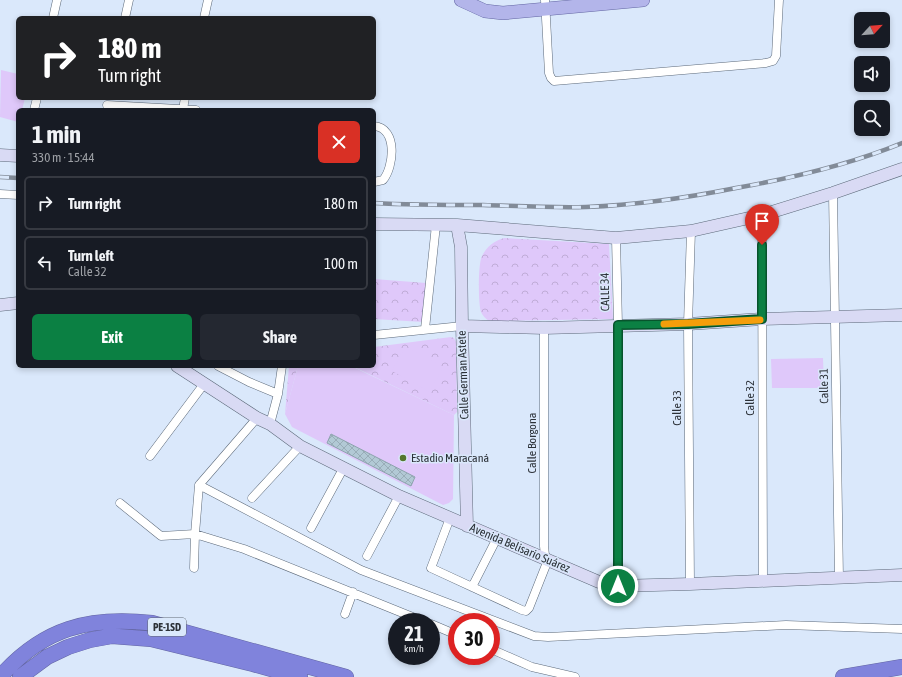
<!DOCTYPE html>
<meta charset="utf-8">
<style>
:root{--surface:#171b24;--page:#242831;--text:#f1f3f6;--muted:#9ea1a6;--line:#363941;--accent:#0b8043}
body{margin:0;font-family:"Asap Condensed",sans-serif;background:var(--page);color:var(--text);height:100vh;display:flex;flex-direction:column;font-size:15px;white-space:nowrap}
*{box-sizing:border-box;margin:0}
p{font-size:13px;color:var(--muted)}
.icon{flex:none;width:22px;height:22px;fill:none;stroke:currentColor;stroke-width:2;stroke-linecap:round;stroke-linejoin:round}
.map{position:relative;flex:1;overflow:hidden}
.panel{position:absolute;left:16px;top:108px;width:360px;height:260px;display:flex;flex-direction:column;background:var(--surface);border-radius:6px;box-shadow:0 2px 6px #0003}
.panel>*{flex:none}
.top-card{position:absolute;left:16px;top:16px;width:360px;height:84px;border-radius:6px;box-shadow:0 2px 6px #0003;background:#202124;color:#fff;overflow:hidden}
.needle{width:26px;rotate:64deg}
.fabs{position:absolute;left:854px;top:12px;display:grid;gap:8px}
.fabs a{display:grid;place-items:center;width:36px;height:36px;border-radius:6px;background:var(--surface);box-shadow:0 2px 6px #0003;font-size:20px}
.speed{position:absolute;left:388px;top:613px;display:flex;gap:8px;font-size:20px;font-weight:700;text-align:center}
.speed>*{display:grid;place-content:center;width:52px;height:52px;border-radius:50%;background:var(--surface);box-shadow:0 2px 6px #0003;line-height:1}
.speed small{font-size:10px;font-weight:400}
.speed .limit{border:6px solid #d22;background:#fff;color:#111}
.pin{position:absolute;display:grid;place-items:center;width:34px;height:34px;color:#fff;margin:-41px -17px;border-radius:50% 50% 50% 0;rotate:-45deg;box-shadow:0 0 4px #0007}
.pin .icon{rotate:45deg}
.me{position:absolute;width:44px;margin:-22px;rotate:0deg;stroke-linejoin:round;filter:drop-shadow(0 0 3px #0008)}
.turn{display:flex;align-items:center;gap:14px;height:84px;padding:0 16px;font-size:18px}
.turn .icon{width:52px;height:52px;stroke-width:2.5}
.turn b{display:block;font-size:28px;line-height:34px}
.round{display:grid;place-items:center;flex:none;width:42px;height:42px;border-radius:6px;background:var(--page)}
.summary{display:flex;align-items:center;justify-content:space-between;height:68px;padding:0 16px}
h1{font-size:24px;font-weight:700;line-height:30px}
.cta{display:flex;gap:8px;margin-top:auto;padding:8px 16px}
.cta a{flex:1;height:46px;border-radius:6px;background:var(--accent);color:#fff;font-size:16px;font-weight:700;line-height:46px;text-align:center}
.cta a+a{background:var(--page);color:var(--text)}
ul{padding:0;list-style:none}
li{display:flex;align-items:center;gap:12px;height:54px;margin:0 8px 6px;padding:0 8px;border:2px solid var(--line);border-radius:6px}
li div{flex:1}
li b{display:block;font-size:15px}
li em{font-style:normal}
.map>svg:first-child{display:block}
</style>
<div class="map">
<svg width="902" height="677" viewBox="0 0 902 677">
<defs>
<pattern id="park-crowns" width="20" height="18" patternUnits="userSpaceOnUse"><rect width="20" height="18" fill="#dfc8fa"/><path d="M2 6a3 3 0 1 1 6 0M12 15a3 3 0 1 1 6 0" fill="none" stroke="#c0acd7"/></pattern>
<pattern id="building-cross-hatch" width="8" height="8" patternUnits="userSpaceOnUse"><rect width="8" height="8" fill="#b2c9d5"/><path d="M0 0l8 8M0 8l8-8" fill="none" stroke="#99adb8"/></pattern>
</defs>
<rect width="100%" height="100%" fill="#dae8fb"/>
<path fill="url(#park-crowns)" d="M504,238L609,244L613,319L489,321C485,318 483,316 481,312C478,303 478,263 482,256C487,246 494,241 504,238Z
M374,279L426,283L423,322L374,319Z
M451,337L454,338L456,342L457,412L454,415L352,366H374V347Z
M289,366H298L285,414Z"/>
<path fill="#dfc8fa" d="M1,70L18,74V98H25L22,110H18V122L0,117Z
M405,347L443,367L430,392L392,371Z
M823,358L824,388H772L771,359Z
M298,366H351L454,415L453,499L449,503L443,505L292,427L285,414Z"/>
<path fill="url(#building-cross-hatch)" stroke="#8da3ae" d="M331,434L415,477L411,486L327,443Z"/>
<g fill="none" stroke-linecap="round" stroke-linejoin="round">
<defs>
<path id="street" d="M545,0L549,73L551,78L554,81L766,63L773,61L776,56L779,0
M53,18L57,0
M125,18L129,0
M204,18L208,0
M107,105L196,110
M183,109L185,98
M34,110L37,98
M374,126C398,128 394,167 383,180L374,182
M833,193L839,578
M0,194L18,195
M762,215L763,581
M616,238L618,325V586
M425,329L436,225
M374,335L462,326
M218,366L249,382L278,394
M270,424L278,394L282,366
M150,456L204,384
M199,485L361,570L534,636L548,637L786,625L902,629
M252,498L300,446
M120,503L161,536L195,534L244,549L425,622
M450,518L431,568L522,610L526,611L529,608L546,565L544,546V328
M311,528L344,467
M367,556L399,496
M194,568L195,534L199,485L257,418
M690,584L688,324L691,231
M472,587L497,538
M345,614L353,592
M431,624L457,635
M491,649L532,667L575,677"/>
<path id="secondary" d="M0,155L18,156
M374,224L457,225L616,238L691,231L762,215L833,193L902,169
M457,225L461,247L462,326L467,526
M0,305L18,303
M462,326L544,328L688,324L762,319L902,315
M177,366L257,418L270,424L300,446L399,496L599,582L618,586L690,584L902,575"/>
<path id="primary" d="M461,0L485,11L503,13L643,0"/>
<path id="highway" d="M0,677C43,628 89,616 152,623L346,677
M20,677L47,657L68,647L90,640L112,636L151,639L253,664L300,677
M843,677L902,667"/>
</defs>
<use href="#street" stroke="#5d6a7a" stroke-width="9"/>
<use href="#secondary" stroke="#5d6a7a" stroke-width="13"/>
<use href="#primary" stroke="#6366a3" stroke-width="14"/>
<use href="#highway" stroke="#6366a3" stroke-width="16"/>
<use href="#street" stroke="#fff" stroke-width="8"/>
<use href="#secondary" stroke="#d9daf4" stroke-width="12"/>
<use href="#primary" stroke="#b3b5ea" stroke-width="13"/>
<use href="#highway" stroke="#8083dc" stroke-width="15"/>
<defs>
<path id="rail" d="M0,177L18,178
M374,203C410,205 447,205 483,205C517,206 552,208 586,207C636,205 686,198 736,188C792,178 849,165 902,143"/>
</defs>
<use href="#rail" stroke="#828b98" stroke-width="4.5"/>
<use href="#rail" stroke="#dae8fb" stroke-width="3" stroke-dasharray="9" stroke-linecap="butt"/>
</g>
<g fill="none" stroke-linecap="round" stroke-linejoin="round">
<defs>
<path id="route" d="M618,586V325L688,324L762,319V245"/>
</defs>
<use href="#route" stroke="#07532c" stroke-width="10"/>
<use href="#route" stroke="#0b8043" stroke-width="7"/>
<path stroke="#f59e0b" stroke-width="7" d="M664,324L760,320"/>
</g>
<circle fill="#55762d" stroke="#dae8fb" stroke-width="1.5" cx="403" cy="458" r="4"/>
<g text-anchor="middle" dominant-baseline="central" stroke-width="3" stroke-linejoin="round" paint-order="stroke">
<rect fill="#dae8fb" stroke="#606872" stroke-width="1" x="148" y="618" width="38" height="18" rx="3"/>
<g font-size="11" font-weight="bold" fill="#2c3138">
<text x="167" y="627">PE-1SD</text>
</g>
<g font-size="12" fill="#2c3138" stroke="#dae8fb">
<text transform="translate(605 292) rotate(-91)">CALLE 34</text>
<text transform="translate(463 375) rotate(-92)">Calle German Astete</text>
<text transform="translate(824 386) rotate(-91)">Calle 31</text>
<text transform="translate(750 398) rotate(-90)">Calle 32</text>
<text transform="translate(677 408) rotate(-90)">Calle 33</text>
<text transform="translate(532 443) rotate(-90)">Calle Borgona</text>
<text transform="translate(520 548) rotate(23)">Avenida Belisario Suárez</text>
</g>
<g font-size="12" fill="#2c3138" stroke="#dae8fb" text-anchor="start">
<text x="411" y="458">Estadio Maracaná</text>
</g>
</g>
</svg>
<div class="fabs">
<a><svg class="needle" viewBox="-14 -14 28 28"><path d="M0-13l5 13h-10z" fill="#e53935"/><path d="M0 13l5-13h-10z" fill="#9ea1a6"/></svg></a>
<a><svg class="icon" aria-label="sound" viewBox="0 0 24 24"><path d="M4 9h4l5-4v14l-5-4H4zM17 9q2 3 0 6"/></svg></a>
<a><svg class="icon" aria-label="search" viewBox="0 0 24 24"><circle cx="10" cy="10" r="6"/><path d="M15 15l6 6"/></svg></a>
</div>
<div class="speed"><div>21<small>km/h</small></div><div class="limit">30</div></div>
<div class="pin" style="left:762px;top:245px;background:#d93025"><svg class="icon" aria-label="arrive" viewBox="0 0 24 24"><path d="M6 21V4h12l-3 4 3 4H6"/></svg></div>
<svg class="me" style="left:618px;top:586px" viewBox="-20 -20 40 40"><circle r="17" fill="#0b8043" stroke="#fff" stroke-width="3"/><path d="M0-11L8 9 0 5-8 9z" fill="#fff"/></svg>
<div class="top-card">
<div class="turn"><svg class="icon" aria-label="right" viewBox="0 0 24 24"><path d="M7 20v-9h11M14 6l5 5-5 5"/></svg><div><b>180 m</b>Turn right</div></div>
</div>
<section class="panel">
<div class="summary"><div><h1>1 min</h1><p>330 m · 15:44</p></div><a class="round" style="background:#d93025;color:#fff"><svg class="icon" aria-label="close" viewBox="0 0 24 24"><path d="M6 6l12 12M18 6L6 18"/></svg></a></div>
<ul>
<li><svg class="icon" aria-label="right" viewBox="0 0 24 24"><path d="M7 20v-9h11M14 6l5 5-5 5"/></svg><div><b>Turn right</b></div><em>180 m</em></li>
<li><svg class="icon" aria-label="left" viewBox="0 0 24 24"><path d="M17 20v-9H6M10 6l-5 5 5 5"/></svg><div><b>Turn left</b><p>Calle 32</p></div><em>100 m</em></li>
</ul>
<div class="cta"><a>Exit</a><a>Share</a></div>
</section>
</div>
